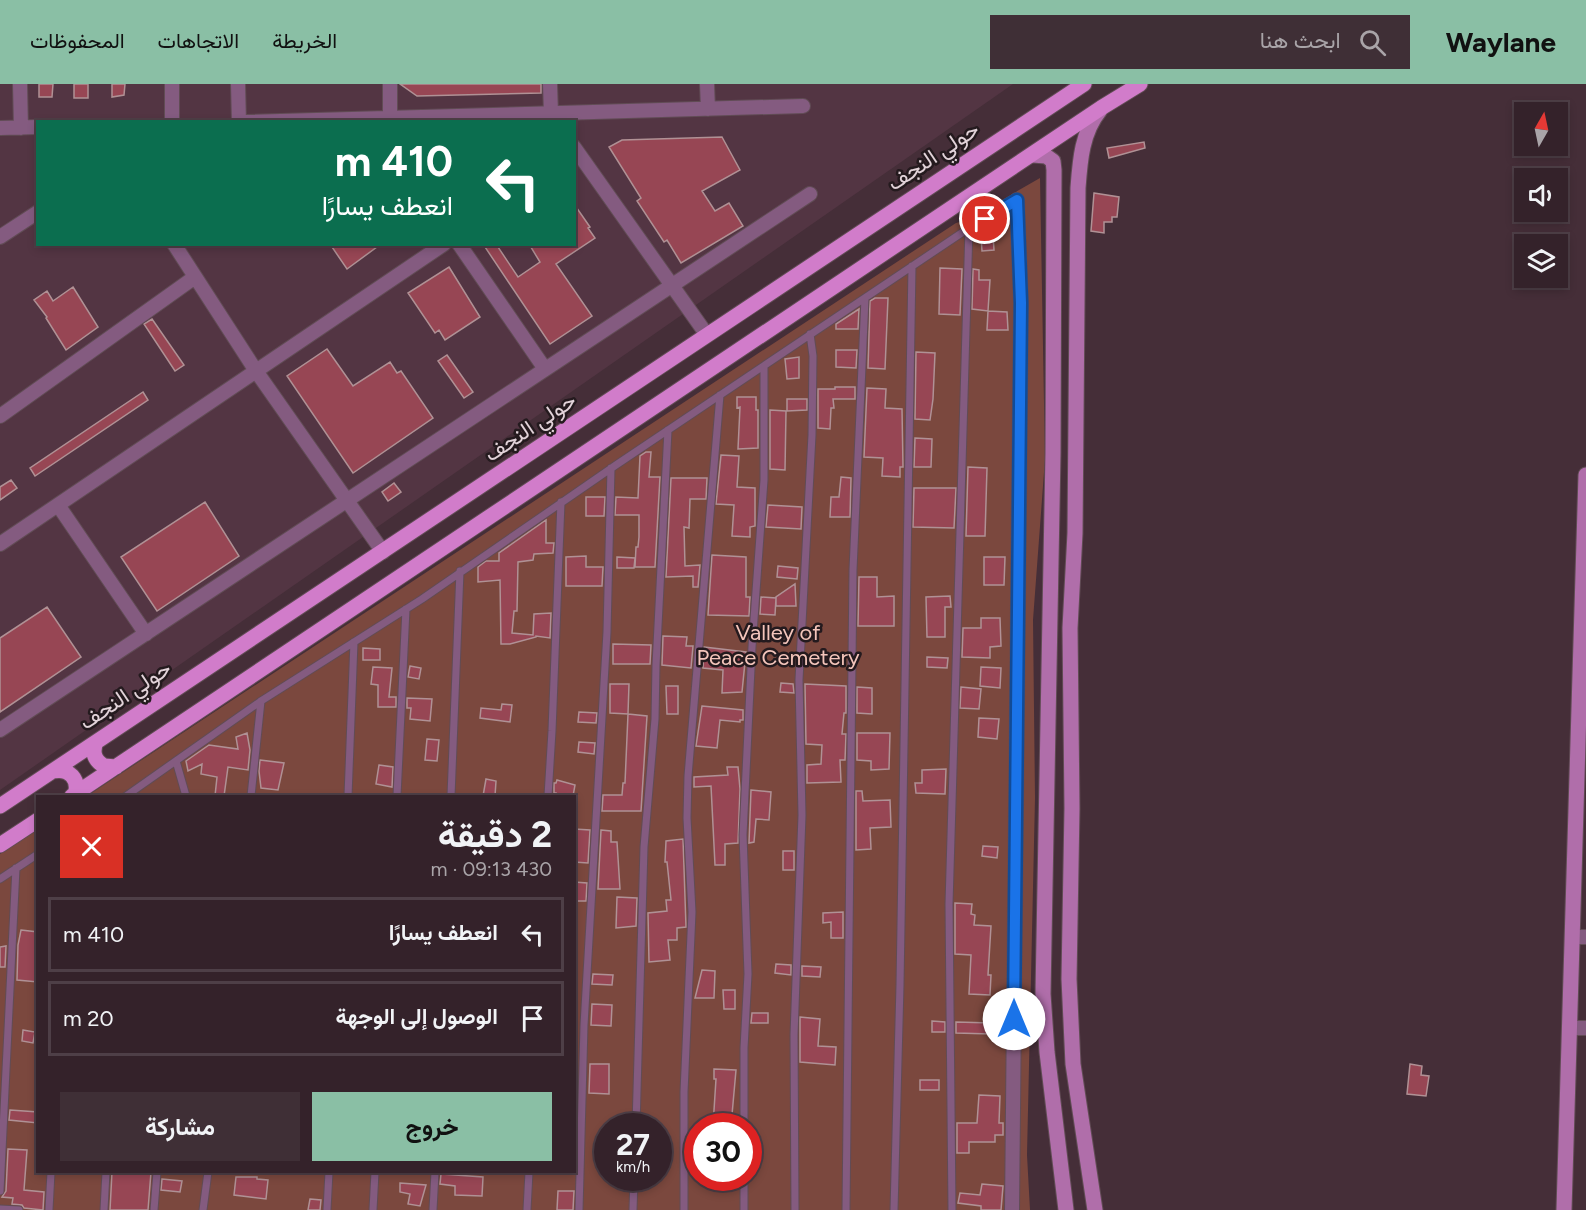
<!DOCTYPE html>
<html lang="ar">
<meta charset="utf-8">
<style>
:root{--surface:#34222a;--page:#3f2f36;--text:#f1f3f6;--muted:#a9a4a8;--line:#4e3f47;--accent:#8abfa5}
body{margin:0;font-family:Figtree,Vazirmatn,sans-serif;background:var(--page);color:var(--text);direction:rtl;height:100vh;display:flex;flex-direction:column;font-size:22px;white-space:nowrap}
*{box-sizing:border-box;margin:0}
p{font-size:20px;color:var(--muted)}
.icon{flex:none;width:33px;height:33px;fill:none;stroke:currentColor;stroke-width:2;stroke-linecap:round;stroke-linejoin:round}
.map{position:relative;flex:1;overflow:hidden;direction:ltr}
.panel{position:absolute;left:36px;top:711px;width:540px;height:378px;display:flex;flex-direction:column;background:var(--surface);border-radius:0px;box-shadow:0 3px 9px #0003,0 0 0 2px var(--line);direction:rtl}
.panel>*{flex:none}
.banner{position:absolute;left:36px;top:36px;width:540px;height:126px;border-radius:0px;box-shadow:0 3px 9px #0003,0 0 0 2px var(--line);direction:rtl;background:#0b6e4f;color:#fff;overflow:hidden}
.needle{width:39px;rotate:9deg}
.controls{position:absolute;left:1514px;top:18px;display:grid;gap:12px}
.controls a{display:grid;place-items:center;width:54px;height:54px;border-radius:0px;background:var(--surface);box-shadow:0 3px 9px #0003,0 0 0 2px var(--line);font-size:30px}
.speed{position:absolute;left:594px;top:1029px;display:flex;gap:12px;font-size:30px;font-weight:700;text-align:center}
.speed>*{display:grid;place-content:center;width:78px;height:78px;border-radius:50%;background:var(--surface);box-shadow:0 3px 9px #0003,0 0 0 2px var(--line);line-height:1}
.speed small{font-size:15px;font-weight:400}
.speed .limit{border:9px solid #d22;background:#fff;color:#111}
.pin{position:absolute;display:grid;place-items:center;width:51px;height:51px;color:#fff;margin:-26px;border:3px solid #fff;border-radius:50%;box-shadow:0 2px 6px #0007}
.me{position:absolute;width:66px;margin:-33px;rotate:0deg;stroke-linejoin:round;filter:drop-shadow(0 0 4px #0008)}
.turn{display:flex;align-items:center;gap:21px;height:126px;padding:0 24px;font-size:27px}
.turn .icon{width:78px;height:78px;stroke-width:2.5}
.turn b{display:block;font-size:42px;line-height:51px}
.round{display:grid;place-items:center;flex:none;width:63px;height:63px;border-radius:0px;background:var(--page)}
.headline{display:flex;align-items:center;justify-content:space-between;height:102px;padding:0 24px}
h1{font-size:36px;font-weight:700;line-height:45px}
.cta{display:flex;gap:12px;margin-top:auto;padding:12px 24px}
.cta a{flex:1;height:69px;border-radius:0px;background:var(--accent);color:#111;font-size:24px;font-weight:700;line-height:69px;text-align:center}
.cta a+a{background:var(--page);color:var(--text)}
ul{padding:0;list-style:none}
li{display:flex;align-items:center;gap:18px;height:75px;margin:0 12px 9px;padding:0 12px;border:3px solid var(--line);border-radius:0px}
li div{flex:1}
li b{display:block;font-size:22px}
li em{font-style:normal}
header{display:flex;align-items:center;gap:36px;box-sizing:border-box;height:84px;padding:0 30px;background:var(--accent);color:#111}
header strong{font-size:28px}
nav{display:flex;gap:33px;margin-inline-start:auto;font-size:21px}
.search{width:420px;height:54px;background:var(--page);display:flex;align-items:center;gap:15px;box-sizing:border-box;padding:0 21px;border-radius:0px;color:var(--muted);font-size:22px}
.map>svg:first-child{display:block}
</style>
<header>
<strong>Waylane</strong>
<div class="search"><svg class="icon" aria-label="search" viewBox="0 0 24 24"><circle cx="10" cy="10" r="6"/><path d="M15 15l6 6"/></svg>ابحث هنا</div>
<nav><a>الخريطة</a><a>الاتجاهات</a><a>المحفوظات</a></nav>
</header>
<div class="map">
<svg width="1586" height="1126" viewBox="0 0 1586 1126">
<rect width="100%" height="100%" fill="#452e38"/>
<path fill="#533543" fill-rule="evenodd" d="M0,0H1013L0,706ZM38,38H574V160H38Z"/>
<path fill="#7b483e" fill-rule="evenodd" d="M1040,94L1045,375L1033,536L1035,714L1027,1071L1030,1126H0V770L37,745L38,1088H574V712H87L956,139L967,136ZM608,1042H658V1094H608ZM698,1042H748V1094H698Z"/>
<path fill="#974654" stroke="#b09195" stroke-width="1.5" d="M39,0H53L52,13H39Z
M74,0H88V14H74Z
M112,0H125L124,11L112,13Z
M400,0H541V9L417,12Z
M722,53L740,86L702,107L715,127L729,119L743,142L681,179L667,156L664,158L637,117L641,114L609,63L622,56Z
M1144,58L1145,64L1109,74L1107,64Z
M1094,109L1119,113L1117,133H1112V138H1104V149L1091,147Z
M574,120L590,143L588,144L595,154L556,180L592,232L550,260L483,160H496L518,193L540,178L529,160H574Z
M993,151L994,166L982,167L981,152Z
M330,160H381L347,185Z
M449,183L480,233L445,256L439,246L435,249L408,209Z
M940,184L962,185L960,231L939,230Z
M973,185L979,186V196H990L988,227L972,225Z
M73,203L98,243L66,266L46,234L47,233L34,216L47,207L53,217Z
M875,214H888L885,285L868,284L870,217Z
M859,225L858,245H836V240Z
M988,227L1007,228L1008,246H987Z
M152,235L184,281L175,287L144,240Z
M327,265L353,302L390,278L397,289L401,287L433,334L353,389L287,292Z
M836,266H857L856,284L836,283Z
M916,268L935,269L933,315L930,336L915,335Z
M447,271L473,308L464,314L438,277Z
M799,273V294L787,295L785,275Z
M835,303H855V315H833L834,324H831L830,345L818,344V305H835Z
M867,304L886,305L885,324L902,325L903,383H900V393L882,392L883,374L864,373Z
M143,308L148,316L35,392L30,384Z
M737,313H756V326H758V364L738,365L740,323L737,324Z
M787,315H807V326L787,327Z
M770,326L786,327L785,386L770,385Z
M915,354L932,355L931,383H914Z
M646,368H651L649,393H660L655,483H635L636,463H638L639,453V431H615L616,413L638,414L640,372Z
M721,371L739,372L737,403L755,404V442L750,443V453L732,452L734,421L716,420Z
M968,383L987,384L985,452H966Z
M841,393L851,394L850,433H830L831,413H839Z
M671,394H707L706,415H690L689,444L684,443L685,482L700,481L698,503H693V492L666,493Z
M11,396L17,404L0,416V403Z
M394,399L401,408L388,417L382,408Z
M914,404H956L954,444L913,443Z
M586,413H605L604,432H586Z
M205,418L239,472L157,527L121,473Z
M768,421L802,423L801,445L766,443Z
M546,436V459H554L553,469L534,470L533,476L518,478L517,527H514L512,549L533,551L534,530L551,529L550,554L536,552V553L510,560H501L500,496L478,498V483L486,477H499V469Z
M712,471L746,473V513H750L749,532L708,531Z
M586,472V483H603L602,502H566V473Z
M617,473L635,474L634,484H617Z
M984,473H1005L1004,501H984Z
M778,482L798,484L797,495L777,493Z
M859,493H877V513L894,512V542H858Z
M795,500L796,522H776V513Z
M950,512L951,523H945V553H927L926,513Z
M761,513L776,514L775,531L760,530Z
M47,523L81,573L0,628V554Z
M981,534H1000L1001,562L990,563V574L962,573L963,544H981Z
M663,552L687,553L686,562H693L691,584L662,581Z
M613,560L651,561L650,580H613Z
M704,563L746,568L742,608L722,609L723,586L703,584Z
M363,564L380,565V576H363Z
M927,573L948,574L947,584L927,583Z
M410,582L421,584L419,595L408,593Z
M373,583L392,584L389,613H396V623H378V601L371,600Z
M981,583L1001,584L1000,604L980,602Z
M781,599L793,600L794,609L780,608Z
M610,600H629L628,630L610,629Z
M805,600L846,602V629H844L842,650H846L845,676H840L841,698L807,699V681L821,680L822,661L806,660Z
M666,602H678V630H667Z
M857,603L872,604V630L857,629Z
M961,603L981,605L979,625L960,624Z
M407,614L432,615L430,637L410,635L411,624H407Z
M502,620L512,621L510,638L480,634L481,624L501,626Z
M702,622L743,626V636H740V638L720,636L717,664L696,662Z
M579,628L597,629L596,639L578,638Z
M628,630L647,632L641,727H602L603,711H622L623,699H625Z
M979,634L999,635L997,655L978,653Z
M247,649L250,666L248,686L228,683L224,712H215L217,693L201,690L202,680L188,687L186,677L209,661L238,665L236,653Z
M857,649H890L889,685L871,686V677L857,676Z
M427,655L439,656L437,677L425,676Z
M579,658L595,659L594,670L578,668Z
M260,676L284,679L278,706L261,704L259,687Z
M379,681L393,683L392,703L376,700Z
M727,683H738L740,705L738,759L725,760V781H715L711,702L694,703V693L728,691Z
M946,685L945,710L916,709L915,699H922V686Z
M486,695L496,697L495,712H483Z
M557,696L575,701L573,712H556V709H554V699H556Z
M751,706L771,708L769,736L756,735L754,758L749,759Z
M856,707H862L863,717L890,716L891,743L870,744L871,765L856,766Z
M574,745L590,746L588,779L574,778Z
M601,746L611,747V758H617L620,805H598Z
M683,755L686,843L677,844V856H668L670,876L649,878L648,829L667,827L666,816H671L667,778H665L666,757Z
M983,762L998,763L997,774L982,772Z
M783,767H794V786H783Z
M574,798L587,799L586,817H576Z
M617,813L637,814L636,842L616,844Z
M955,819L972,820L971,830L975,831L974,841L991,842L988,891H991L990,911L969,910L971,871L955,870Z
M843,828V854H831V838L823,839V829Z
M21,846L38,848V898L17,896L18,861Z
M6,862L5,883H0V863Z
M776,880L791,881V891L775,889Z
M802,882L821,883L820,893L802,892Z
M702,886L715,887L714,914H695Z
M593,890L613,891L612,901L592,900Z
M723,906H735V925H724Z
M592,920L612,921L611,942L591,941Z
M752,929H768V939H751Z
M800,933L820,935L818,962L836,963L835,981L800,978Z
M932,937L945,938V948H932Z
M956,938L991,939V950L956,949Z
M23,946L35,948L33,959L22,957Z
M590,980H609V1010L589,1009Z
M1410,980L1422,982L1421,991L1429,992L1426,1012L1407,1010Z
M714,985L736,986L731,1042H713L716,995H714Z
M920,996H939V1006H920Z
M979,1011L1000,1012L999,1039H1003V1051H995V1058H969V1069H957V1039H977Z
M10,1026L38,1028V1039L9,1036Z
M8,1065L27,1066L24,1106L44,1108L43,1126L24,1124L22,1121L12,1120L13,1114L2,1113L6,1107Z
M112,1088H151L148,1126H110Z
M441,1090L483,1093L482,1112L455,1111V1102L440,1100Z
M236,1093H257V1095L268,1096L266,1115L234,1111Z
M162,1095L182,1097L180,1108L161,1106Z
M400,1099L426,1101L420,1122L408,1120L410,1110L400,1108Z
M982,1100L1003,1102L1001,1126H981V1122L958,1119L960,1109L980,1111Z
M558,1107H574L573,1126H557Z
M310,1115L321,1116L320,1126H308Z"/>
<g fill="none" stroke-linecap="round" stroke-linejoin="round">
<defs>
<path id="lane" d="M176,677L186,712
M126,712L261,617L422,515L616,381L969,144L1017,116
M251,712L261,617
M348,712L354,558
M397,712L406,525
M451,712L460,487
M548,712L552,647L561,418
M0,795L38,770
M636,1042L644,763L655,635L656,581L668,346
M744,1042V964L748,890L743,751L752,563L764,396V282
M744,1094V1126
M0,1107L16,784
M0,1125L19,1126
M49,1126L51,1088
M104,1126L106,1088
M154,1126L157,1088
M203,1126L208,1088
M327,1126L329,1088
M373,1126L375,1088
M433,1126L435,1088
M527,1126L529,1088
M579,1126L584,941L607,548L611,384
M633,1126L634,1094
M684,1126V1008L692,828L687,734L688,692L720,311
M795,1126L794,951L802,731L799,596L812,351L813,272L810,250
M846,1126L853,486L865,214
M894,1126L900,901L912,182
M952,1126L949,820L969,144"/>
<path id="street" d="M20,0L21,44
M172,0V38
M238,0L239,38
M390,0V34
M550,0L551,29L555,36
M707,0L708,25
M246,38L803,22
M0,44L38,43
M574,63L707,251
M0,153L38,128
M174,160L256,287L383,468
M459,160L545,285
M0,332L195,193
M58,421L146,550
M0,460L444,160
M0,646L810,110
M1572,853H1586
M1569,944H1586
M1012,1126L1021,219L1017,116"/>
<path id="secondary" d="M1033,71L1046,72L1053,77L1054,86L1053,369L1043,910L1047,968L1066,1126
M1095,1126L1073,980L1069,895L1072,724L1070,544L1075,449L1078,104C1080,76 1082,48 1100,26
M1564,1126L1586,391"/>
<path id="primary" d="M96,658C92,668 94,676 104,682L116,683
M54,687C69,684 80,695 75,711
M72,712L1101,24L1140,0
M0,722L1084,0
M0,761L38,736"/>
</defs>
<use href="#lane" stroke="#614c55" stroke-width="9"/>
<use href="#street" stroke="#614c55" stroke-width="16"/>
<use href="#secondary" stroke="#614c55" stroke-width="17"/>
<use href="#primary" stroke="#614c55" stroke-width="17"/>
<use href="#lane" stroke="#845b80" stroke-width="7"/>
<use href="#street" stroke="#845b80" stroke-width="14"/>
<use href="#secondary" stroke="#b06eaa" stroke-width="15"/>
<use href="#primary" stroke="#d17cca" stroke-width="15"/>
</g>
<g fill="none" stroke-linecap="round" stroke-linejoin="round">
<defs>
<path id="route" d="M985,135L1017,116L1021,219L1014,935"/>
</defs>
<use href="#route" stroke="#114b97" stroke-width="15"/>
<use href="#route" stroke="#1a73e8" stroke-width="10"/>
</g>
<g text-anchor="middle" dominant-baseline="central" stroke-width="5" stroke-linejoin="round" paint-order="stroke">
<g font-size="22" fill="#e2d3d9" stroke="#241a1e">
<text transform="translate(933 72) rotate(-34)">حولي النجف</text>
<text transform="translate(530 343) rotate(-34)">حولي النجف</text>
<text transform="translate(125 611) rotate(-34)">حولي النجف</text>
</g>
<g font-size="22" fill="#f4c5bb" stroke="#241a1e">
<text x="778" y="548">Valley of<tspan x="778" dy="25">Peace Cemetery</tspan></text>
</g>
</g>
</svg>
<div class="controls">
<a><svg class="needle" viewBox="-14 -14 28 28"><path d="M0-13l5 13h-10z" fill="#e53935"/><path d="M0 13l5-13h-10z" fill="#a9a4a8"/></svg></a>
<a><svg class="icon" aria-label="sound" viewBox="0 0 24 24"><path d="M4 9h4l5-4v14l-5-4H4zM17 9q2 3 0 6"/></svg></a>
<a><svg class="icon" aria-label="layers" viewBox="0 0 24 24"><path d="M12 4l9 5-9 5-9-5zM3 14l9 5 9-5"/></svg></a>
</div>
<div class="speed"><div>27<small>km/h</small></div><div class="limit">30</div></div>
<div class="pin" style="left:985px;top:135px;background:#d93025"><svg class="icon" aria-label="arrive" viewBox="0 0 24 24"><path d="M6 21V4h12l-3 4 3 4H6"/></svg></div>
<svg class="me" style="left:1014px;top:935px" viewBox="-20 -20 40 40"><circle r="19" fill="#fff"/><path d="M0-13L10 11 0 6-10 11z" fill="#1a73e8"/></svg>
<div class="banner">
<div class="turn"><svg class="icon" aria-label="left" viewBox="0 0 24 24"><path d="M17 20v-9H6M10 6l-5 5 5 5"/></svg><div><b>410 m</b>انعطف يسارًا</div></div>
</div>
<section class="panel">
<div class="headline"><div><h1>2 دقيقة</h1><p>430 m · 09:13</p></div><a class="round" style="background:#d93025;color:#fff"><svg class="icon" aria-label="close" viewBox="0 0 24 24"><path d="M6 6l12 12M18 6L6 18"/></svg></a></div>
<ul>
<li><svg class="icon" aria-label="left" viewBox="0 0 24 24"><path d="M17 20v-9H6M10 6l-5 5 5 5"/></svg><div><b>انعطف يسارًا</b></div><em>410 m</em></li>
<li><svg class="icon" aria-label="arrive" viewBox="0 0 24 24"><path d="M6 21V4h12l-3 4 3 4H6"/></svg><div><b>الوصول إلى الوجهة</b></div><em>20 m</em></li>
</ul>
<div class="cta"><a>خروج</a><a>مشاركة</a></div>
</section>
</div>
